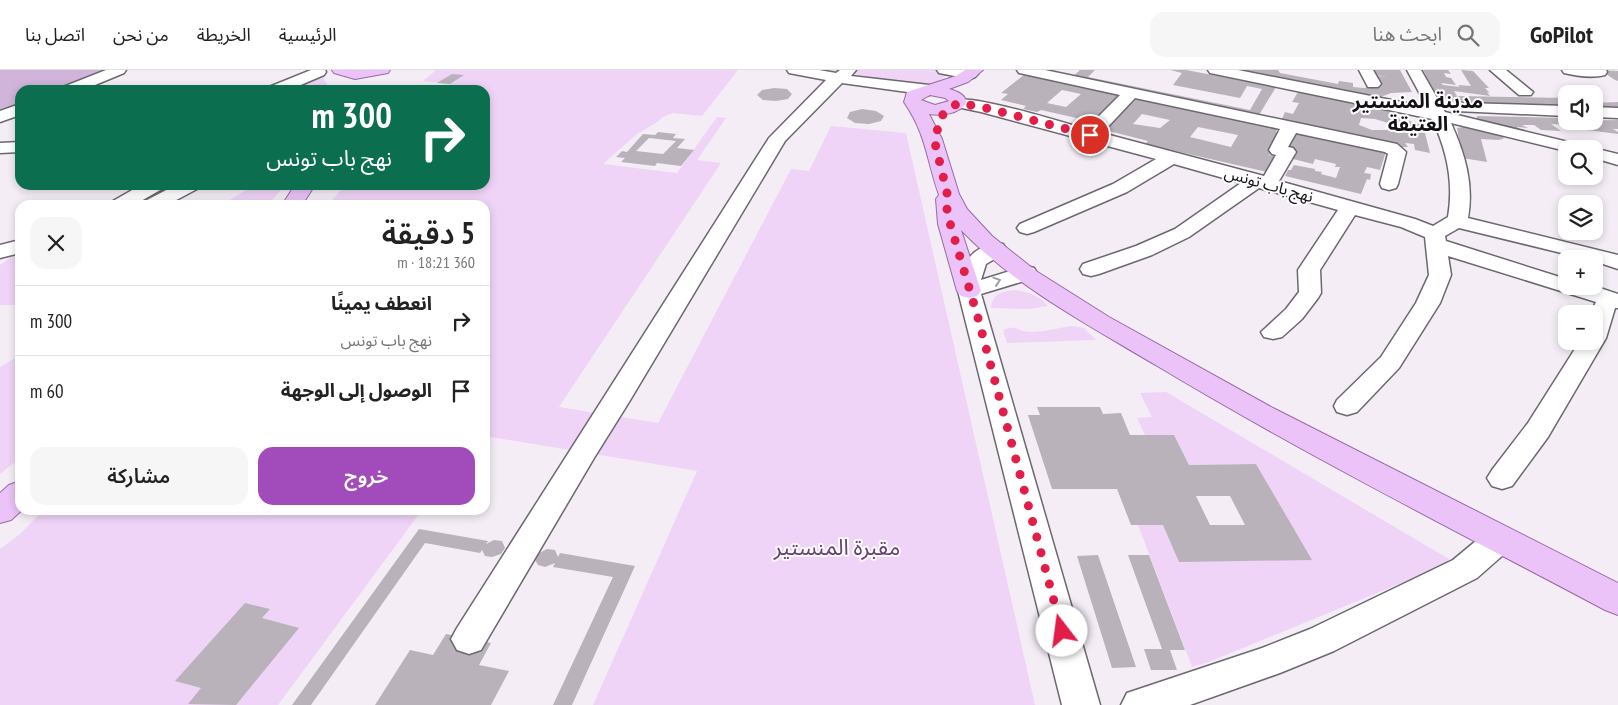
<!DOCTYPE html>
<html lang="ar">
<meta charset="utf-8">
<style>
:root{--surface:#fff;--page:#f6f6f6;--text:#222;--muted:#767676;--line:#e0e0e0;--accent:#a14cba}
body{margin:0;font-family:"PT Sans Narrow","Noto Sans Arabic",sans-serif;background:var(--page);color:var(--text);direction:rtl;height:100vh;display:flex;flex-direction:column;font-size:19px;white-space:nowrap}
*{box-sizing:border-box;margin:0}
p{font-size:16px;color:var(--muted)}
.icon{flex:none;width:28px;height:28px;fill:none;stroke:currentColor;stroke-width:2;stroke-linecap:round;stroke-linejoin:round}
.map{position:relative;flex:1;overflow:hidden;direction:ltr}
.side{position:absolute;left:15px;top:130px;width:475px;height:315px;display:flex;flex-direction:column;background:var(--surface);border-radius:15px;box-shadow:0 2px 8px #0003;direction:rtl}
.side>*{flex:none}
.top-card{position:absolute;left:15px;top:15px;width:475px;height:105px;border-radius:15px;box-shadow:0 2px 8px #0003;direction:rtl;background:#0b6e4f;color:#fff;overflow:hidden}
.fabs{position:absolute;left:1558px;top:15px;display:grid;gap:10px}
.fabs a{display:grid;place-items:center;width:45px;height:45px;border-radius:10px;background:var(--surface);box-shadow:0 2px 8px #0003;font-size:25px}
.pin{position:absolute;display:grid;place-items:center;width:42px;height:42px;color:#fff;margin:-21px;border:2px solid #fff;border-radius:50%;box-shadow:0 1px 5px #0007}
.me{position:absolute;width:55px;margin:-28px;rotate:345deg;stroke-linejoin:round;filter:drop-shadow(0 0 4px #0008)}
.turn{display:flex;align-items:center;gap:18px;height:105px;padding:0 15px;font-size:22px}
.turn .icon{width:65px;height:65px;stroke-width:2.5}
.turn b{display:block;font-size:35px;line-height:42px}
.round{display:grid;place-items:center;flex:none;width:52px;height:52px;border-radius:15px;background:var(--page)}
.head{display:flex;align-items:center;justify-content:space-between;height:85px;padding:0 15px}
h1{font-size:30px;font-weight:600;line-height:38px}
.primary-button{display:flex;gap:10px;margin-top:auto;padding:10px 15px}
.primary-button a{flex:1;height:58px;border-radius:15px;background:var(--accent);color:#fff;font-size:20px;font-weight:600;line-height:58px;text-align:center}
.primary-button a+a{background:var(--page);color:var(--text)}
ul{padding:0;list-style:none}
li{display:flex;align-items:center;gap:15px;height:70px;padding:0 15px;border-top:1px solid var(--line)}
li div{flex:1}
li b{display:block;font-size:19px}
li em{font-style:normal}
header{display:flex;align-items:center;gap:30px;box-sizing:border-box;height:70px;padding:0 25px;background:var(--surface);border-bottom:1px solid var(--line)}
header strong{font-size:24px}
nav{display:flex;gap:28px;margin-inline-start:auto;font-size:18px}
.search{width:350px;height:45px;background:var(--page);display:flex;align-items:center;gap:12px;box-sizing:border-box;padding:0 18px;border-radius:15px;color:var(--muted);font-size:19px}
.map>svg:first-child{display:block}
</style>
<header>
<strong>GoPilot</strong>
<div class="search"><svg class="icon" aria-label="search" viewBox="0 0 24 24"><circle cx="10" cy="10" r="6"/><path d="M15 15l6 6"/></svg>ابحث هنا</div>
<nav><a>الرئيسية</a><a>الخريطة</a><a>من نحن</a><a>اتصل بنا</a></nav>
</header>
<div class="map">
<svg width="1618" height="635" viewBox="0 0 1618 635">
<rect width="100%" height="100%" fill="#f4edf6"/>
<path fill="#efd4f7" d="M436,0H738L702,46L673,43L663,47L656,53L637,64L603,94L677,103L717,47L726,48L697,90L721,93L559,337L658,353L791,99L809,101L831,56L906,63L1035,635H593L697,401L485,366V135H328L345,115H485V20H442L450,14L423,11Z
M830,0H955L936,13L917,15Z
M321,5L331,20H298L307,12Z
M254,115H285L268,135H222Z
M20,181V235H0V195Z
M1015,220C1029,222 1039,225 1048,236L1029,239L991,238C993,223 1001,222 1015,220Z
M1071,256L1084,258L1096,270L1007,273L1003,260C1017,254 1018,262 1030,262C1045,262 1058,258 1071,256Z
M20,285V388L0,404V297Z
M1166,322L1449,489L1445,495L1209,592L1192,597L1138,455H1163L1311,490L1256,394L1189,395L1174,365H1145L1137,348L1152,347L1140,323Z
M44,440H422L278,635H0V479L20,464Z"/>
<path fill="#d0b4d9" d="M0,0H107L57,20H20V35L0,43Z"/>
<path fill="#b9b2bb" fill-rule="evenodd" d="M1080,0H1095L1088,7L1250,40L1262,19L1247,16L1240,28L1173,15L1182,3L1170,0H1186L1276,17L1259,45L1072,7Z
M1240,0H1278L1280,3L1338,14L1339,11L1353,13V17L1364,18L1383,15L1376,13L1370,5L1387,7L1370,4L1369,0H1400L1412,22L1391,23L1378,28Z
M1423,0H1448L1451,4L1444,3L1446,7L1451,8L1456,15L1441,13L1443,15L1460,17L1458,15L1471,16L1461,0L1473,1L1489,18H1485L1490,23L1487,22L1490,26L1454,21L1457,26L1566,28V37L1460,34L1437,26Z
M1600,0L1618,1V11L1615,10Z
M452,4L464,5L450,14L437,13Z
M1025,4L1123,23L1094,52L1041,40L1037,42L1023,39L1026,36L1001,30L1008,24L1001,23ZM1062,20L1081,24L1066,37L1047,33Z
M774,18L787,19L792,24L788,29L776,31L763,30L757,25L762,20Z
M1298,22L1379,36L1399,48L1423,55L1430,83L1415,80L1414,74L1405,73L1408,77H1400L1397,73L1383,72L1281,51L1285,42L1293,44L1299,33L1292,32ZM1361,48L1375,49L1388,53L1387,60H1372L1359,55Z
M1137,28L1277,58L1276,63L1281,64L1269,85L1277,87L1267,102L1145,74L1148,71L1105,60ZM1142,44L1170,50L1160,58L1133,54ZM1198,57L1238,65L1231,77L1190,67Z
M1618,32V38H1594V33Z
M862,39L876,41L884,46L881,51L869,54L855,53L847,48L850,42Z
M1477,46L1566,48V51L1618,50V59H1613L1618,62V64L1587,60L1576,57L1571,54L1564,53L1567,55L1551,54L1561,61L1541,60L1534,55H1522L1528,58L1517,57L1520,60L1506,59L1476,52Z
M1469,56L1506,62L1503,69L1498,70L1481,69L1487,92L1462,88L1457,58Z
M658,62L676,64L673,68L685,69L677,78L694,80L681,96L657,93L655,96L621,92L625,88L616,87L622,81L627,82L643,64L655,65ZM649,68L676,71L663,84L636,81Z
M1295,62L1386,82L1380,100L1367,97L1364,103L1371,104L1370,110L1367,109L1361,124L1285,106L1288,100H1291L1294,95L1315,99V101L1322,102L1321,104L1336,108L1340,97H1335L1336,94L1315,89L1313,94L1293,89L1296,82L1286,80Z
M1037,337H1100L1103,344L1121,343L1130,365H1174L1189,395L1256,394L1312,490L1179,492L1163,455H1131L1117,419H1052L1028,345H1040ZM1196,426H1230L1245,455H1210Z
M419,459L488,471L486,474L494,470L502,471L505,478L501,484L492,487L485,486L482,480L480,483L425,473L311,635H292Z
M547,479L555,480L558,487L560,483L635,496L572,635H553L613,507L553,497L555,493L545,497L538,495L535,490L539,483Z
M1098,485L1136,597L1112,598L1077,486Z
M1128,485H1149L1185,580H1170L1177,600H1151L1144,579H1162Z
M245,533L270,539L262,548L299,558L236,635L188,634L201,618L175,611Z
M446,564L491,573L479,595L509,601L491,635H375L410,580L433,585Z"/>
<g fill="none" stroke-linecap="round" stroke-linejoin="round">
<defs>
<path id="minor" d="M106,0H126L124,3L83,20H61L63,17Z
M311,0H325L326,2L324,5L289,20H267L269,17Z
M787,0H819L836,3L840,0H856L851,6L929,15L935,17L937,20L935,23L929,25L842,13L785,71L629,332L594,388L481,580L469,584L457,580L451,569L457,558L769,68L826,10L789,3Z
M937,0H972L978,4L975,7L970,9L939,3Z
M1017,0H1045L1397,74L1406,82L1398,114L1396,118L1389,120L1382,118L1380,114L1388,84L1385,82L1296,63L1288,77L1293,78L1296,82L1279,111L1415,149L1433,156L1448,147C1454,113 1447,80 1432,49L1215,4L1210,3L1208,0H1238L1427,37L1407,0H1421L1445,42L1618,84V95L1594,88V79H1566V81L1451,53C1465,84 1474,114 1468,148L1618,185V199L1594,191V189H1586L1459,158L1445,166L1446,171L1566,209V216H1594L1618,224V238H1615L1606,268L1548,367L1512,416L1502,419L1492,416L1487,408L1492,400L1528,353L1580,271H1594V244H1590L1596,232L1448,186L1451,205L1440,233L1399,298L1357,342L1347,345L1337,342L1334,336L1337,330L1381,287L1416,233L1429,205L1425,167L1401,157L1355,145L1320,200L1321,223L1318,228L1302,249L1282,267L1273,269L1264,267L1261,262L1286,239L1299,222L1298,200L1338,140L1259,118L1189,167L1152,185L1099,204L1091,206L1083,204L1080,199L1083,194L1136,176L1175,159L1241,113L1174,94L1127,122L1034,162L1027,164L1020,162L1017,158L1020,154L1113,114L1156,89L981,42L952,36L950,33L952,30C973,24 1061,52 1086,59L1120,25L1024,4L1019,3ZM1135,28L1280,59L1269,80L1272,84L1276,85L1264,106L1102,63Z
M1359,0H1373L1381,14L1378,17H1368Z
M1490,0H1506L1533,22L1531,25H1519Z
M1562,0H1606L1607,2L1605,5C1593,8 1576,6 1564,3Z
M1462,33L1566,36V46L1456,41L1454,38L1456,35Z
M20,34V45L0,52V41Z
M1594,37L1618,38V48L1594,47Z
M20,72V82L0,83V73Z
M141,115H165L162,119L134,135H110L113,131Z
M176,115H200L197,119L167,135H142L145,131Z
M20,170V183L0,188V175Z
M995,173L1003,174L1006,179L1003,184L986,194L981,210L1026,196L1034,198L1037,203L1034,208L981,224L1100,635H1062L958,221C960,196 969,179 995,173Z
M1500,457L1511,460L1516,469L1511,478L1477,508L1334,581L1280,603L1190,635H1121L1127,623L1262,578L1310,559L1453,490L1489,460Z"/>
<path id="major" d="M332,0H390L388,3L355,9L334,3Z
M965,0H983L968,12L949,19C956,21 966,24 966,33C959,44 942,46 929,44L942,69L959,124L967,139L992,166L1036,201L1109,247L1273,338L1618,513V545L1605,540C1456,461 1304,384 1159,297C1090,256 1017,218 961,160L981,221L977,226L969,228L961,226L957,221L938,154L936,129L939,125C926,88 927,66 904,32L907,22L956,6ZM930,25L945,28L949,31L935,35L921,30Z
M295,115H315L302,135H282Z
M20,411V440H22L11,450L0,453V423L9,415Z"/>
</defs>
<use href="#minor" stroke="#6d676f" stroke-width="3"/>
<use href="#major" stroke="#976aa5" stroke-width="2"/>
<use href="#minor" fill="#fff" fill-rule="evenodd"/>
<use href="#major" fill="#ebc3f8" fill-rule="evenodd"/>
</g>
<defs><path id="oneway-chevron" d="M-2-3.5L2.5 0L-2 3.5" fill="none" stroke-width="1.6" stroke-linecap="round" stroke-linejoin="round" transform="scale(1.25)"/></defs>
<use stroke="#a19fa1" href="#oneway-chevron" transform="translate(997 211) rotate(-18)"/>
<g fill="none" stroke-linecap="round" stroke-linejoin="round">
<path stroke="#e11d48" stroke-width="9" stroke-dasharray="0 16.2" d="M1062,561L978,248L947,143V122L935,73L939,51L944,43L958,33L982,37L1090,65"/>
</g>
<g text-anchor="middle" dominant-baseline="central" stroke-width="4" stroke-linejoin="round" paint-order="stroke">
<g font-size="16" fill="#131013" stroke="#fdfcfe">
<text transform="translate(1269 114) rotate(16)">نهج باب تونس</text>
</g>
<g font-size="20" font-weight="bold" fill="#131013" stroke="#fdfcfe">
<text x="1418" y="31">مدينة المنستير<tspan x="1418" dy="23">العتيقة</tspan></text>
</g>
<g font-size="22" fill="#664171" stroke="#fdfcfe">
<text x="837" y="477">مقبرة المنستير</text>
</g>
</g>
</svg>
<div class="fabs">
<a><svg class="icon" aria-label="sound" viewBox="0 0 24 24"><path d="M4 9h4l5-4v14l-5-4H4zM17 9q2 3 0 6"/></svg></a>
<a><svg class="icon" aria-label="search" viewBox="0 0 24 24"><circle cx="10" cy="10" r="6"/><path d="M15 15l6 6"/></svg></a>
<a><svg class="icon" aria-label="layers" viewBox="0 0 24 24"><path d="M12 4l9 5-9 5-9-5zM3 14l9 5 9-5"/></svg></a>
<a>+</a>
<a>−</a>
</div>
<div class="pin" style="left:1090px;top:65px;background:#d93025"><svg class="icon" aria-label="arrive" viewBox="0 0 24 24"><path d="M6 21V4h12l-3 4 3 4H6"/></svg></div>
<svg class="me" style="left:1062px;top:561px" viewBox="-20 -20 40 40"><circle r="19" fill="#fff"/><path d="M0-13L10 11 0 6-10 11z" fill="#e11d48"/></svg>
<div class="top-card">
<div class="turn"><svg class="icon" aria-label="right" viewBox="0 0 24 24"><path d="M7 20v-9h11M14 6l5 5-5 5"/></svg><div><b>300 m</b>نهج باب تونس</div></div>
</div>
<section class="side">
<div class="head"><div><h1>5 دقيقة</h1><p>360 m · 18:21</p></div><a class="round"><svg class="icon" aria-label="close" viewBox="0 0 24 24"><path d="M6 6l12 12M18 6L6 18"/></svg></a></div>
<ul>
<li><svg class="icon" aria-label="right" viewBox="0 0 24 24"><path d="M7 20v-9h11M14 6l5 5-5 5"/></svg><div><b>انعطف يمينًا</b><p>نهج باب تونس</p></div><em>300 m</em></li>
<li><svg class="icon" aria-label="arrive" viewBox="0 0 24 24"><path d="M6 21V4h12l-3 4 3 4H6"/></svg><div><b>الوصول إلى الوجهة</b></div><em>60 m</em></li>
</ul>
<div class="primary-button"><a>خروج</a><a>مشاركة</a></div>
</section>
</div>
